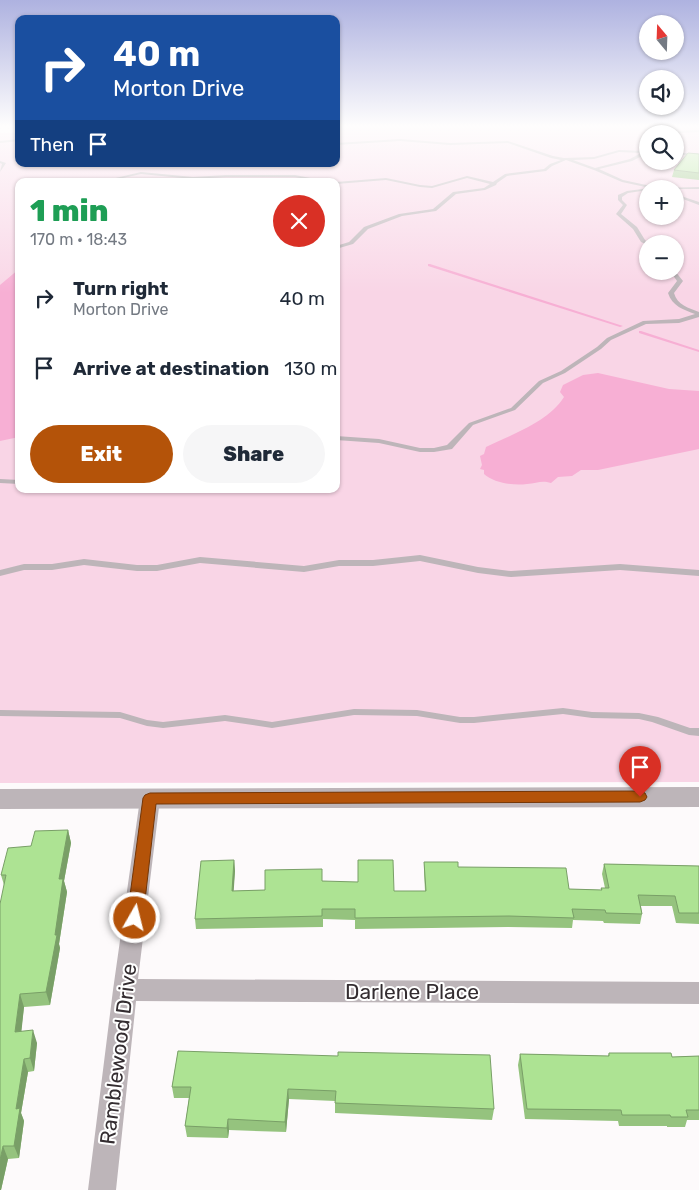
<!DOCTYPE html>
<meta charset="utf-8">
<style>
:root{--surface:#fff;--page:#f6f6f7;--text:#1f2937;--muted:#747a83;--accent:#b45309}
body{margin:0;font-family:Rubik,sans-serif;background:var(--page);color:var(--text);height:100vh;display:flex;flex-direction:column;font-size:19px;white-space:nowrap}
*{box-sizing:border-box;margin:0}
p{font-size:16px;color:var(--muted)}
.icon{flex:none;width:28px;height:28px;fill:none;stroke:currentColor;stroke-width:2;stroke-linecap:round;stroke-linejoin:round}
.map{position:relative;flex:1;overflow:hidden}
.details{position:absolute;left:15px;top:178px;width:325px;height:315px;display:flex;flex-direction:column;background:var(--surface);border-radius:10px;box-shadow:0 1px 4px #0004}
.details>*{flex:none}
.banner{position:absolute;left:15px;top:15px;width:325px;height:152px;border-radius:10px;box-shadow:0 1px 4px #0004;background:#1a4fa0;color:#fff;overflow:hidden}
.needle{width:32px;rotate:341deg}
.tools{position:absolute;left:639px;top:15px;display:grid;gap:10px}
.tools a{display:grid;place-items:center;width:45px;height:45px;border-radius:50%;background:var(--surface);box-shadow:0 1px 4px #0004;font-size:25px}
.pin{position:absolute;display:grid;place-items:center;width:42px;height:42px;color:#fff;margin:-51px -21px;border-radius:50% 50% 50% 0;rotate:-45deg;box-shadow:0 0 5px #0007}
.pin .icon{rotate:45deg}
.me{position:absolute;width:55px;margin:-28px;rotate:8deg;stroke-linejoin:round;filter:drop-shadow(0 0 4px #0008)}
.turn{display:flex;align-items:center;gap:18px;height:105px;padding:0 15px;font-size:22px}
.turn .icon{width:65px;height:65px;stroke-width:2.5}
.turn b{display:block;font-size:35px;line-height:42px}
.then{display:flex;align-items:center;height:48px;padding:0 15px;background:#0003;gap:10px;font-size:19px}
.round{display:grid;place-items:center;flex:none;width:52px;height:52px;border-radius:26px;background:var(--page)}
.summary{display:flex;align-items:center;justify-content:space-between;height:85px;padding:0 15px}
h1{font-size:30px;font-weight:800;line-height:38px;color:#1e9e55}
.action{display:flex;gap:10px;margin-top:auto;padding:10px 15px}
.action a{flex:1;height:58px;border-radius:30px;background:var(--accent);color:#fff;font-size:20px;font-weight:800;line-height:58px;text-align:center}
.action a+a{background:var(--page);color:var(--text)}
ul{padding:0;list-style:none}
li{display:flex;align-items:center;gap:15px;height:70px;padding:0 15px}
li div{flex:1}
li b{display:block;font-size:19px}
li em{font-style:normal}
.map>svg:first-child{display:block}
</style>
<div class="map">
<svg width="699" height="1190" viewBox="0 0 699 1190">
<rect width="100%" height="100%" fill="#fdfafb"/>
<path fill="#f9d5e6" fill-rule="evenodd" d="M336,126H699V782L0,783V133H19V164H336ZM648,134H675V161H648ZM19,181H336V489H19ZM648,189H675V216H648ZM648,244H675V271H648Z"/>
<path fill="#f7afd4" d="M19,269V437L0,441V285Z
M598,373L669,389L699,391V449L598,470H581L572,476L558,477L551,483C542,480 537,483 527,484C514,486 494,483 484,474V470L480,469L482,465L480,456L484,454L486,447C513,434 548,422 564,397L560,392L563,385L583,375Z"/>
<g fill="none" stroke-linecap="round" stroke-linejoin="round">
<path fill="#f7afd4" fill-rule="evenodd" d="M428,264H430L623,326L620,327L428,266Z
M639,331H641L699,350V352L639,333Z"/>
<path fill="#bdb5b9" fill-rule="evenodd" d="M699,130V132L677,133L675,135L673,134L675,131Z
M19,139V141L0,143V141Z
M400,139L450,143L508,141L553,156L564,158L594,157L619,150L644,151L648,150V153L632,161L599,169L623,180L660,188L699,187V189H655L622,182L594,170L566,160L552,166L546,171L507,176L497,183L496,185L485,190L456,194L436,211L402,216L368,229L353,244L336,249V246L349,242L364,227L399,214L433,209L453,192L484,188L490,184L467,178L432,188L420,187L386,180L336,184V182L386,178L420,185L432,186L467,176L493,182L505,174L544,169L550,164L561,160L551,158L508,143L450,145L400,141L336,145V143ZM619,152L641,153L630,159L595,168L573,160L594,159Z
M683,153H698L699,155H683L675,160L676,156Z
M0,161L6,163L0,172L2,164L0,163Z
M141,172L193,177L226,175H295L326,181H318L295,177H226L193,179L141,174L109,181H103Z
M650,188L648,190L628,193L622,197V200L627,205L621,214L637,227L645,240L650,244H648V245L641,242L633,229L616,214L623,205L618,200V195L627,191Z
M675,194L699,202V205L675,196Z
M670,271H675L683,281L674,293C677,305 689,308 699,312V317L679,323L646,324L611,340L601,349L565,373L543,383L515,410L473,425L452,449L434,452H420L379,443L336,440V436L379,439L420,448H434L447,445L469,423L511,408L539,381L561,371L597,347L607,338L643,321L679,319L695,314C684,310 672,306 668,293L677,281Z
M0,479L19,480V484L0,483Z
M420,555L478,567L511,571L620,564L699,570V576L620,570L511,577L478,573L420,561L373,566H339L304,572L200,563L157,571H137L84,565L52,570H24L0,576V570L24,564H52L84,559L137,565H157L200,557L304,566L339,560H373Z
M563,708L592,712L639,713L658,717L690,728H699V736L689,735L652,722L639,719L592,718L563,714L474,723H460L417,716L354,715L272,728L225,721L163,728L147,726L120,718L0,716V710L120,712L147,720L163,722L225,715L272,722L354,709L417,710L460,717H474Z"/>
<path fill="#bdb5b9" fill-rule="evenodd" d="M150,791L157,794L160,799L138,979L699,982V1004L136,1001L116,1190H88L113,990L140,799L143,794Z"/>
<path fill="#bdb5b9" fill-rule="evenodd" d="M699,787V807L0,809V789Z"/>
</g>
<path fill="#95c37e" d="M699,154V180L672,177L674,170Z
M68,830L71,843L64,881L67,892L59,944L60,948L50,1005L24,1007L21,1031L37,1043L34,1071L28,1072L21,1113L24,1121L19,1158L8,1159L1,1190H0L4,885L1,875L31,846Z
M234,860L235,871L233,891L265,890L322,881L394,891H425L424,872V862L458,867L569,889L601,890V888H605L602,874L604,864L699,866V924L676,923L672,906H641L642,914L640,924L604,923L603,921L573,920L572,928L508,927L355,929V920L323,919V927L196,929L195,919Z
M178,1051L494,1109L492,1120L335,1113V1101L289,1099L286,1132L229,1130L228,1138L187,1137L185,1126L189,1098H174L172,1087Z
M609,1053L672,1057L699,1056V1120H687L685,1127H667V1126H619L618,1121L525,1119L518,1065L520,1054L608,1056Z"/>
<path fill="#799f67" d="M68,830L71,843L64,881L67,892L59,944L60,948L50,1005L46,992L55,935L59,879Z
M234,860L235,871L233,902L232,891Z
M20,994L24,1007L20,1045L15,1032Z
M33,1030L37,1043L34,1071L30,1058Z
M24,1059L28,1072L21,1113L24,1121L19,1158L14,1146L16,1109Z
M288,1089L289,1099L286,1132L285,1122Z
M228,1119L229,1130L228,1138L227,1128Z
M3,1146L8,1159L1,1190H0V1160Z"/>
<path fill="#ade393" stroke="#799f67" d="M688,153L699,154V173L674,170Z
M68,830L59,879H63L55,935H57L46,992L20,994L15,1032L33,1030L30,1058L24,1059L16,1109L20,1108L14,1146H3L0,1160V904L6,875H1L8,848L31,846L35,831Z
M234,860L232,891L265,890V870L322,869V881L358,882V860H393L394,891H426L424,862H458V867L566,868L569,889L602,890L601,888H609L604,864L699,866V913H679L675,896L638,895L642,914L606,913L605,910L572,909L574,918L509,916L355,918V909H322V916L195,919L201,861Z
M178,1051L338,1056V1052L490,1055L494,1109L335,1103L336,1091L288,1089L285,1122L228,1119L227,1128L185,1126L191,1087H172Z
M609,1053H671L672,1057L699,1056V1110H686L688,1117H671L670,1115H622L621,1110L527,1109L520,1054L609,1056Z"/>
<linearGradient id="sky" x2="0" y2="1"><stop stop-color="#aeb2e0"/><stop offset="0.43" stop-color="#fefdfd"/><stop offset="1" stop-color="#fefdfd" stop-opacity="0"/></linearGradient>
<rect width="699" height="293" fill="url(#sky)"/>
<path fill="#b45309" stroke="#753606" d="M640,791L645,793L647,797L645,800L640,802L156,804L143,918L140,923L135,925L129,923L127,918L143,798L145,795L150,793Z"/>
<g text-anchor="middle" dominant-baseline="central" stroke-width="4" stroke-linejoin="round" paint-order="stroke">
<g font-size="21" fill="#342d31" stroke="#fff">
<text x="412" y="991">Darlene Place</text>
<text transform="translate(118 1054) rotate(-83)">Ramblewood Drive</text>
</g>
</g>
</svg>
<div class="tools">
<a><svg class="needle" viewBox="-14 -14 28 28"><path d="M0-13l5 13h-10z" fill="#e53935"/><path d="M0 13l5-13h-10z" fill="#747a83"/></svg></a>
<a><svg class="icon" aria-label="sound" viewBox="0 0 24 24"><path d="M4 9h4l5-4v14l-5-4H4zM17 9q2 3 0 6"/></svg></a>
<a><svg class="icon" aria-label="search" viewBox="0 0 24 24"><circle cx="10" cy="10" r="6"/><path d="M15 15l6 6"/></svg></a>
<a>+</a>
<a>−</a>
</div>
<div class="pin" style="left:640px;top:797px;background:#d93025"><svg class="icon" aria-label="arrive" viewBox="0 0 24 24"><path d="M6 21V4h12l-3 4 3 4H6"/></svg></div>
<svg class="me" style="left:135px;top:918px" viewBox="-20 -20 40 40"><circle r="17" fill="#b45309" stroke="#fff" stroke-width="3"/><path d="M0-11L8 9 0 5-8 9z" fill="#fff"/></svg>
<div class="banner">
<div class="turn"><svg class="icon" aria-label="right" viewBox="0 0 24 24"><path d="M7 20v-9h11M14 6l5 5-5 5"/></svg><div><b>40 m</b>Morton Drive</div></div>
<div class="then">Then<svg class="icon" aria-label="arrive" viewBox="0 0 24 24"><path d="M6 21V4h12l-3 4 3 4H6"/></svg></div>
</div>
<section class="details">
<div class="summary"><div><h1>1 min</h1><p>170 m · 18:43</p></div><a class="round" style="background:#d93025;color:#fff"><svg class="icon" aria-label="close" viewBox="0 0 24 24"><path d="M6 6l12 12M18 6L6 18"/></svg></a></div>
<ul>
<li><svg class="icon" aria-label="right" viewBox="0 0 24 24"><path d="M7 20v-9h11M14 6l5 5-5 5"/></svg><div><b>Turn right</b><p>Morton Drive</p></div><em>40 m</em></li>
<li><svg class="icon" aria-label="arrive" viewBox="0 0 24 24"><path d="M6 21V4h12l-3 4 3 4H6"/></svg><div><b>Arrive at destination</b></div><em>130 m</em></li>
</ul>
<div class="action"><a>Exit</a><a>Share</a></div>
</section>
</div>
